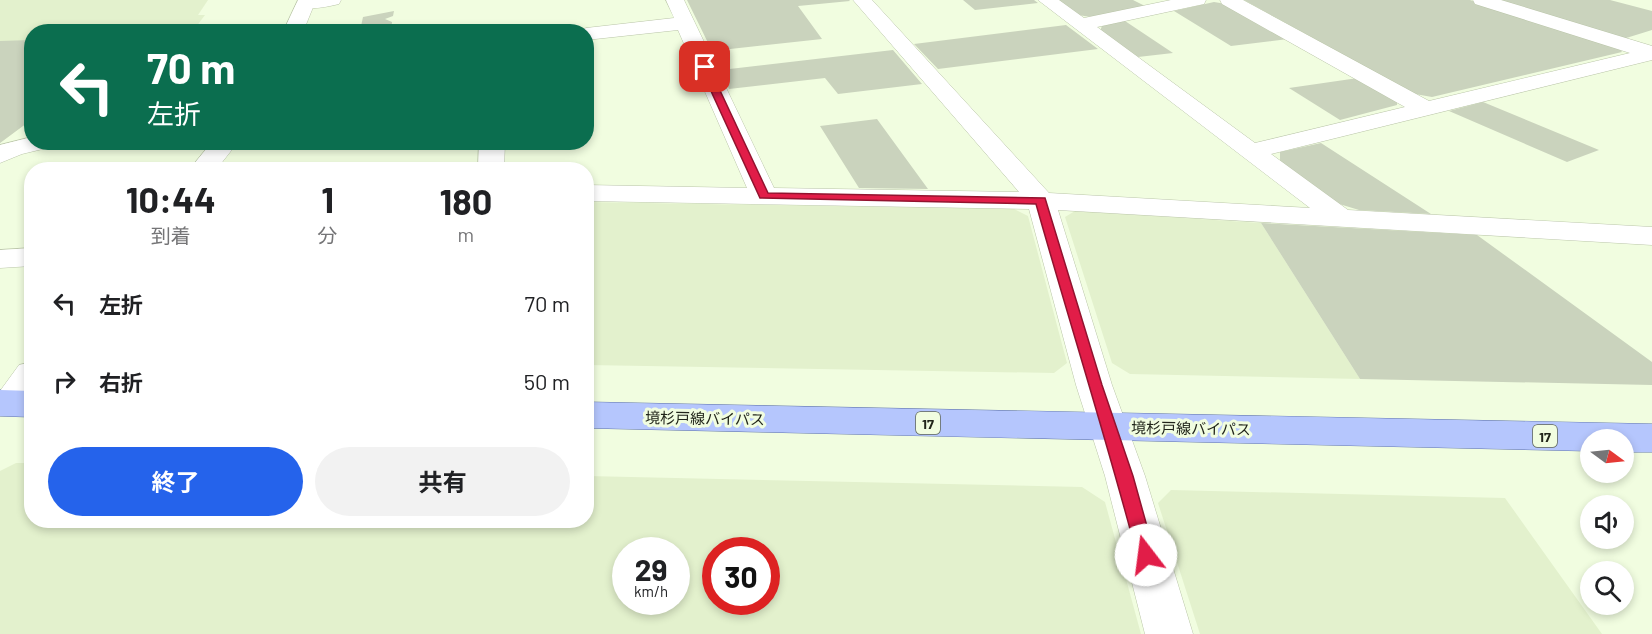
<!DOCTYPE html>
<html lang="ja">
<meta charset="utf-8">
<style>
:root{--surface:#fff;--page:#f2f2f2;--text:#202124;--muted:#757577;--accent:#2563eb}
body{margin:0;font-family:Barlow,"Noto Sans JP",sans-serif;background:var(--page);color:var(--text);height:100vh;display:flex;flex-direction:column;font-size:22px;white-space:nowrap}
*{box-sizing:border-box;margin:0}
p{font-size:20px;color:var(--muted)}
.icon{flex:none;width:33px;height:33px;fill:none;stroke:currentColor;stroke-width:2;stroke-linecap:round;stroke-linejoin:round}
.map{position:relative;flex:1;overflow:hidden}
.sheet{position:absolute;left:24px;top:162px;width:570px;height:366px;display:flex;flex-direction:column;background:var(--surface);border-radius:24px;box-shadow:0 3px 9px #0003}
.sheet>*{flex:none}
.banner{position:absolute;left:24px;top:24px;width:570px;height:126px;border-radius:24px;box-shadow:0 3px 9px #0003;background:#0b6e4f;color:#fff;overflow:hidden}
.needle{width:39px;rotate:105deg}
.controls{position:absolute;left:1580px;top:429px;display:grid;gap:12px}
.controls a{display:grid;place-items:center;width:54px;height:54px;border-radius:50%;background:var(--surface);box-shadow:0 3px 9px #0003;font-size:30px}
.speed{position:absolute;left:612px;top:537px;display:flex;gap:12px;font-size:30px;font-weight:700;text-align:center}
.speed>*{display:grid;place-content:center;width:78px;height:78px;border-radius:50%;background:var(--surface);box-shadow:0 3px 9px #0003;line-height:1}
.speed small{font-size:15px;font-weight:400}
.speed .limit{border:9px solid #d22;background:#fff;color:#111}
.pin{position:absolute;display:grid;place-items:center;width:51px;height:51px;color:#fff;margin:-26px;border-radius:12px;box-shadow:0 3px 9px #0006}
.me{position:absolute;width:66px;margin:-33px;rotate:345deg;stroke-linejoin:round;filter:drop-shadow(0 0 4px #0008)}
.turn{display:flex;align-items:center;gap:21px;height:126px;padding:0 24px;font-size:27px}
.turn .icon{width:78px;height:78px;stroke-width:2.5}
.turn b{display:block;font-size:42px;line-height:51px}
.eta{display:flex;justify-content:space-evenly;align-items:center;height:102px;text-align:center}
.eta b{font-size:36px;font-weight:700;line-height:42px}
.primary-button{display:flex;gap:12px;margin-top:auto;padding:12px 24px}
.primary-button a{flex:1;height:69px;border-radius:36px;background:var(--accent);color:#fff;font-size:24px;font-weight:700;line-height:69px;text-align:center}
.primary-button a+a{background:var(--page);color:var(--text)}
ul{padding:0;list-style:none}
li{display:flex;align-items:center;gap:18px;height:78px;padding:0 24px}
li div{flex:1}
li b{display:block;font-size:22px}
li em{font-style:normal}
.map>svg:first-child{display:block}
</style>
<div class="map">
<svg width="1652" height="634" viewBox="0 0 1652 634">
<rect width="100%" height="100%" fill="#f1fde0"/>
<path fill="#e3f1cd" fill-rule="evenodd" d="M0,0H208L198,15H205L193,31L32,32L31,120L0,143Z
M587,202L1014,209L1028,216L1067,363L1054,373L587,365Z
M1075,211L1261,223L1360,379L1130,374L1112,363L1065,217Z
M16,463H31L32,520H586L587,476L1082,487L1105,502L1141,634H0V471ZM676,550V602H626V550ZM766,550V602H716V550Z
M1171,490L1505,498L1602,634H1200L1158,503Z"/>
<path fill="#cad3bd" d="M687,0H849L850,1L798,6L822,39L712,51Z
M963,0H1034L1038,3L975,10Z
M1057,0H1133L1145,6L1091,17L1078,15Z
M1244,0H1470L1618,47L1622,52L1432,97L1415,94Z
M1494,0H1610L1652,11V30L1623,39Z
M1214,2L1226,4L1288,39L1231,46L1174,11Z
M394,11L393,16L385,19L392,22L391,31H360L363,17Z
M1125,21L1173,53L1138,57L1100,31L1102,26Z
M1066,25L1098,49L938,69L914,44Z
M31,40V120L0,143V41Z
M893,50L922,84L838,94L825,78L729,89L721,70Z
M1358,78L1397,100V105L1340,120L1289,88Z
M1483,102L1599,150L1567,162L1449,111Z
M877,119L928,189L859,188L820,126Z
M1321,143L1431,214L1359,210L1336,203L1280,161V152Z
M1261,223L1477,235L1652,362V385L1360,379Z"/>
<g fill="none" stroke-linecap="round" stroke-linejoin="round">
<defs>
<path id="minor" d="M299,0H341L339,4C327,7 311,10 299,7L297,3Z
M666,0H684L774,188L1019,192L853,0H872L1049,193L1310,208L1038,0H1059L1084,18L1171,0H1206L1204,4L1097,27L1255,143L1405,107L1222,4L1220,0H1243L1429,101L1630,53L1475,4L1473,0H1501L1652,46V60L1271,154L1348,210L1652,227V245L1058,210L1112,385L1145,476L1193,634H1145L1105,476L1076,385L1029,209L586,201V185L747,188L678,30L586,40V32H578L586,28L674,18Z
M32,137V142H54L51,147L22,154L0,163V145Z
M479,142H505L504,170H478Z
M32,248V266L0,268V250Z"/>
<path id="tertiary" d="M298,0H316L303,32H283Z
M212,142H238L216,170H189Z
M32,362C32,387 38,424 0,413V391L19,365Z"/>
<path id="primary" d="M0,390L32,391V417L0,416Z
M586,402L1652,424V452H1623V440H1590V451L586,428Z"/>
</defs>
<use href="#minor" stroke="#bac5a9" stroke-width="1"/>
<use href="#tertiary" stroke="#bac5a9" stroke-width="1"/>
<use href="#primary" stroke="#6175ad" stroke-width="1"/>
<use href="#minor" fill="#fff" fill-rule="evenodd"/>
<use href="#tertiary" fill="#fff" fill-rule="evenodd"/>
<use href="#primary" fill="#b5c6fd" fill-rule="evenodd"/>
</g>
<path fill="#e11d48" stroke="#92132f" stroke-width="1.5" d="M705,64L709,67L768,193L1045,198L1102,385L1133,476L1155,555L1152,560L1146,562L1139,560L1137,555C1106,437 1069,321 1036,204L760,198L700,67Z"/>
<g text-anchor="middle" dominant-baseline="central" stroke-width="6" stroke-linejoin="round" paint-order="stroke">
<g fill="#f1fde0" stroke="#5f6655" stroke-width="1.5">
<rect x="916" y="412" width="24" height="22" rx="4.5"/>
<rect x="1533" y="425" width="24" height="22" rx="4.5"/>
</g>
<g font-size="14" font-weight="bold" fill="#21251a">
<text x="928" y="423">17</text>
<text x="1545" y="436">17</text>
</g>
<g font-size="15" fill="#21251a" stroke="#f1fde0">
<text transform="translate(705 418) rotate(1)">境杉戸線バイパス</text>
<text transform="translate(1191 428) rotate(1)">境杉戸線バイパス</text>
</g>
</g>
</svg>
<div class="controls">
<a><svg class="needle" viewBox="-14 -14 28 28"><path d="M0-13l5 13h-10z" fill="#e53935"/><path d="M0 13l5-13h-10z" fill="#757577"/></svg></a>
<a><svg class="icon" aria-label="sound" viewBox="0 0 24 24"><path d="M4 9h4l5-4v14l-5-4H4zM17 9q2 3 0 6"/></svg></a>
<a><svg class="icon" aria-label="search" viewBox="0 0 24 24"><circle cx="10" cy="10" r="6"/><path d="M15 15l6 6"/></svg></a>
</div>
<div class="speed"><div>29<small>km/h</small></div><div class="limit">30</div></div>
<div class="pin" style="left:705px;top:67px;background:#d93025"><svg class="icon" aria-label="arrive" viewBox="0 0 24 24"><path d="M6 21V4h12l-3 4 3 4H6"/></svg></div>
<svg class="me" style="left:1146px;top:555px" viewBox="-20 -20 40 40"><circle r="19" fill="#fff"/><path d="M0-13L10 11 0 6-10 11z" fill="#e11d48"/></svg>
<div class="banner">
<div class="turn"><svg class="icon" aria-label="left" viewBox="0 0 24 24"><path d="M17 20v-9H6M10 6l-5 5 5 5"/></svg><div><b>70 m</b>左折</div></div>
</div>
<section class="sheet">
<div class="eta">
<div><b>10:44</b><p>到着</p></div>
<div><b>1</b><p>分</p></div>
<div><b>180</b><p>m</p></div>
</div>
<ul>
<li><svg class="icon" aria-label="left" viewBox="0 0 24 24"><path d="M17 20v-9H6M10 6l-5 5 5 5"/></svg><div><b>左折</b></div><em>70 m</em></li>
<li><svg class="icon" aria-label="right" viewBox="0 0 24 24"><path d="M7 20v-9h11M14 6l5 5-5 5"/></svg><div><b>右折</b></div><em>50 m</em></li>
</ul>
<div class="primary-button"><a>終了</a><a>共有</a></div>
</section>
</div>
